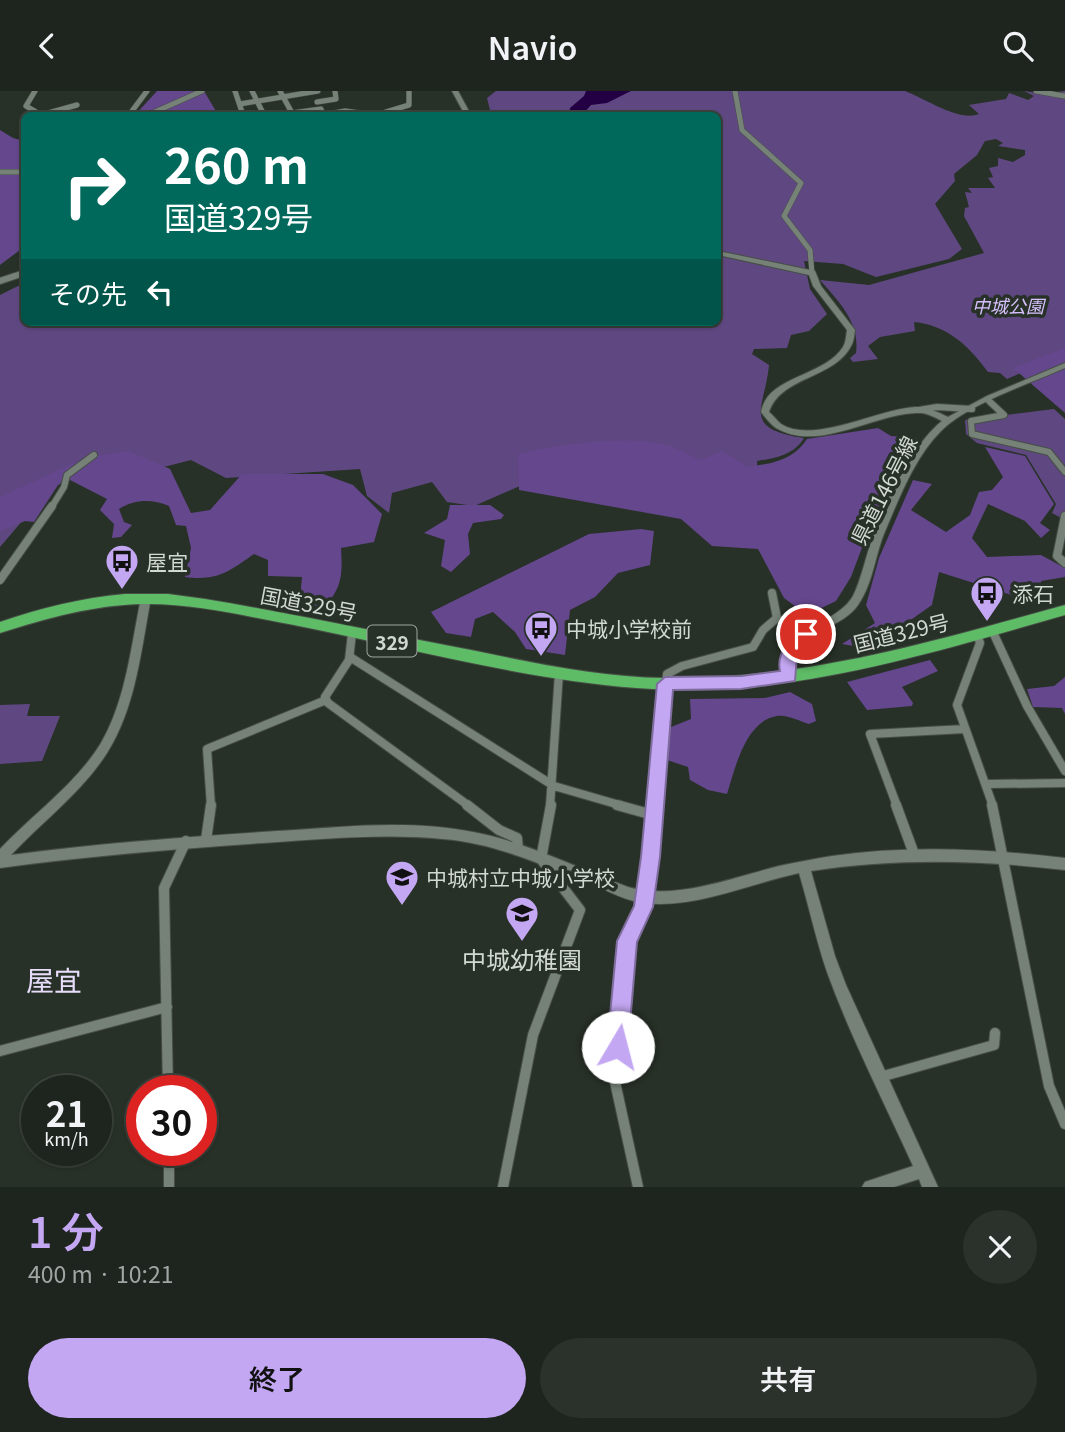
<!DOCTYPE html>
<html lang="ja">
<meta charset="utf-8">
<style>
:root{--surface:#1e251e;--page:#2b312b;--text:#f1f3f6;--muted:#a1a5a4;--line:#3c423c;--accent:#c3a7f2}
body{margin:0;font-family:Georgia,"Noto Sans JP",serif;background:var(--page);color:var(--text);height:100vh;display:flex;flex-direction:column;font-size:26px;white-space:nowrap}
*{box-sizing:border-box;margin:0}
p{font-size:23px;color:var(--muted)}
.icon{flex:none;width:38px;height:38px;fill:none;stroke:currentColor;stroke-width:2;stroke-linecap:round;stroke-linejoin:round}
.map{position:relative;height:1096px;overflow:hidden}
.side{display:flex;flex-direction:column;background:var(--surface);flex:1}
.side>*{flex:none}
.hud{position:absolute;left:21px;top:21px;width:700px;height:214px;border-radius:10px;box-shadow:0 2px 5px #0004,0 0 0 2px var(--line);background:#00695c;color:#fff;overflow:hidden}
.speed{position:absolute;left:21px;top:984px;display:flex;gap:14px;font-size:35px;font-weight:700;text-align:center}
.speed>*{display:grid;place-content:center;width:91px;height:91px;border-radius:50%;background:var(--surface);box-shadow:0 2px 5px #0004,0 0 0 2px var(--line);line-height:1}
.speed small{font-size:18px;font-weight:400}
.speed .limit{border:10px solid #d22;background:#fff;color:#111}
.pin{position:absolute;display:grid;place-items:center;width:60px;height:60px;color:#fff;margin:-30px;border:4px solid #fff;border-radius:50%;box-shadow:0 2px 7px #0007}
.me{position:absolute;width:77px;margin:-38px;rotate:8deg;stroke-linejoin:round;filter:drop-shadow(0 0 5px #0008)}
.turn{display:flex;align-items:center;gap:24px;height:147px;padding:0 28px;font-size:32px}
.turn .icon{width:91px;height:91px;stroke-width:2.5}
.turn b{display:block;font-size:49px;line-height:60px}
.then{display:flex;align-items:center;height:66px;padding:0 28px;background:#0003;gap:14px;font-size:26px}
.round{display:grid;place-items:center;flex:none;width:74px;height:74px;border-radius:37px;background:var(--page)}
.overview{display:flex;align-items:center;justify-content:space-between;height:119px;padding:0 28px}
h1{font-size:42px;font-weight:600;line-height:52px;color:var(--accent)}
.button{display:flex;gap:14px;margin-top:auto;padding:14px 28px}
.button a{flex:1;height:80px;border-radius:42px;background:var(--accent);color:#111;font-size:28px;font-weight:600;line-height:80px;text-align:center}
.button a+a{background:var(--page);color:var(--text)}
header{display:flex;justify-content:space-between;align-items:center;height:91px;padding:0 28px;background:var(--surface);font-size:32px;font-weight:600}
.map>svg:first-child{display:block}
</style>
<header><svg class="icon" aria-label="back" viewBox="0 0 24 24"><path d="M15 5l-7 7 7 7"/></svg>Navio<svg class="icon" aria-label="search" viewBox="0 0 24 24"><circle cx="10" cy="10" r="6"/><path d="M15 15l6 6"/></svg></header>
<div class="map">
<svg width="1065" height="1096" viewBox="0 0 1065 1096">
<rect width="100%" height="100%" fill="#283128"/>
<path fill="#5f4881" d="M496,0H905C926,8 959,31 979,23L969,14L1006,8L1009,2L1028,9L1034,5L1024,0L1043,3L1065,0V263L1007,288L1000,282L988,281C969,255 947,234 914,231L915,240L880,246L868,255L878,268L853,271L850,267L856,262C860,231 839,211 820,189L869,194L984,162L964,125L965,117L969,116L965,101L972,102L968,97H995L988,87L993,86L989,77L998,75V67L1013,71L1025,64V59L998,55L1003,52L996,48L985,50L977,64L954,83L955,90L935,113L962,158L949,168L876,186L843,173L804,170L810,198L827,223L809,240L791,244L787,257L754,258L752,263L769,274C765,318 740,337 804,347C794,364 776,367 757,370L758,388L522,394L474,415L447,411L432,391L392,402L389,422L367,405L360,378L226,387L191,369L156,378L93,371L46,402L0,456V204L24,192V231H718V24H504L490,19L487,7Z
M1054,318L1065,328V429L1052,422L1056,413L1026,364L977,352L966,343L965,329Z
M30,613L27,625H60L42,670L0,673V614Z"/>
<path fill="#64478c" d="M157,0H204L217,22L135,24Z
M0,39L13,47L24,50V156L0,174Z
M1065,257V322L1013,277Z
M878,337L891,345L919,347L872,430L851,486L836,510L807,524L784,507L758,458L712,455L681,428L519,399L518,363C562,353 627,343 670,355C680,358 691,365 700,369L722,360L748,376C773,372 792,370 807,348Z
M985,356L1025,365L1054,413L1040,432L1050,439L1041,447L1025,430L988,413L972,447L987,466L1041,464L1065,477V486L1041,490L1044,511L1026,513L1021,507L939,481L932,514L905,533L860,556L842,553L875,532L866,514L879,467L913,389L932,393L911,419L946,441L970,424L979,401L992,399L1003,386Z
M128,360L170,378L191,422L210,419L242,383H323L353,394L382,423L374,451L341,457C343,489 341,498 319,523L299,519L302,486L268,485V469L254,463C228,481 218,490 185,486L191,457L186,435L176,434L169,415C152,408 135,408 119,418L124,431L132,434L121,446L112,447L114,433L100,419L107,408L70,389L60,391L34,431L25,430L0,440V406L84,367Z
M450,414H490L504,424L501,428L473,432L468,443L470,463L451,481L441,475L445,449L424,442L447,428Z
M641,438L654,440L650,474L618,482L595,506L570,519L565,564L526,558L515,541L493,521L475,528L471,546L446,542L431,521L589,443Z
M930,569L938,580L902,596L913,612L912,615L867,619L847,591Z
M1065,586V623L1062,617L1033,616L1027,598L1054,595Z
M790,601L812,613L816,630L809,633C800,630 786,623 777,625C745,630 735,678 727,703L708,699L690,689L688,676L664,668L666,638L691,628L690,608L765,607Z"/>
<path fill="#230043" d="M586,0H631L607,12L591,14L582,24H569L570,17L584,5Z"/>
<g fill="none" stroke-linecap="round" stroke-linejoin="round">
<defs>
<path id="street-far3" d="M35,0L26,15L41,24L77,14
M235,0L243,24
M252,0L264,24
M280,0L292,22L321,18L323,24
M735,0L742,39L801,92L784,125L810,159L812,182
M1036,0L1064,5
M317,11L336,8L335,0
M240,13L318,0
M129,24L147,0
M148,24L202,0
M277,24L292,22
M323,24L345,20L375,24
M376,24L409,14V0
M0,81H24
M20,183L24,182"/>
<path id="street-far2" d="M0,190L24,182
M989,310L1004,324L971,330L972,343L1049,361L1065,381
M919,319L937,316L972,318
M51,417L64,396L67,384L94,364"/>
<path id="street-far1" d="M1065,425L1057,465L1065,472
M0,489L52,415
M992,539L1027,615L1065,680
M352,542L349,569L325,606L328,612L469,715
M977,543L980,552L957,614L993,715
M350,566L554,695L623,715
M987,693L1065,692
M211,715L207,658L326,609
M550,715L559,582
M655,715L667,583L682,575L753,556L763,539L777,527L772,502
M897,715L870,643L965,638"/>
<path id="street" d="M467,714L499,739L517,747L518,759
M617,714L653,724
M896,714L914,763
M992,714L1049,995L1065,1033
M206,749L211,714
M0,960L167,916
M880,986L994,954L995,942
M168,999L164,797L186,750
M169,1059V1096
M503,1096L533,944L580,819L541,768L551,714
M638,1096L615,991L627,850L643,816L655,714"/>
<path id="secondary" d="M452,0H458L471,24H465Z
M718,160L815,180L821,195L855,239C854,244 854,251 851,255C834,288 781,285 769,321C773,324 777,330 781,333C814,354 880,317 916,316C927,316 938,321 948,326L987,305L1065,272V277C1029,293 968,313 941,340C915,366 900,405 886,438C875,462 874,491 858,514C843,536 806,540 796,562C791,571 795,580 793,588H785C768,539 835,537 853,505C862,487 865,467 872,449C884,412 912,354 942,330C934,326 925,321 916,322C873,323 818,362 776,337C770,333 765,326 761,321C762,317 763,314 765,310C779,285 827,282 843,256C846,251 846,245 847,239L813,195L809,184L718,164Z
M146,503L151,507C141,559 136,616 107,662C82,701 43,730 11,764C99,752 188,746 277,740C342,736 409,728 473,741C527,751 577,777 628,796C675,810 734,786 779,775C797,771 814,768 832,765C909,754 987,758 1065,767V779C980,769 896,767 811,780L835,865L846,894L938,1096H922L919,1088L894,1096H862L865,1091L913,1075C884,1011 851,947 827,881C816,849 809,815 799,782C749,793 695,818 644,812C625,810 607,799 589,792C541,774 495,752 443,748C383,742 323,748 263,752C175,758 87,765 0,777V758C31,725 78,691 101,652C126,609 131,555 141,507Z"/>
<path id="highway" d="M125,503H168L205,508C296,523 386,543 476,560C538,573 601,586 665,587C802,590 934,550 1065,514V524C927,563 783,609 637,597C522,588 408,557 294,534C245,525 193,512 143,513C93,514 48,527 0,542V531C41,517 81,507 125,503Z"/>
</defs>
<use href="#street-far3" stroke="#464e46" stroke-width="6"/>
<use href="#street-far2" stroke="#464e46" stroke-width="8"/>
<use href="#street-far1" stroke="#464e46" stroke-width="10"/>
<use href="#street" stroke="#464e46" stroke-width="12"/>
<use href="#secondary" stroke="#464e46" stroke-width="2"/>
<use href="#highway" stroke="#464e46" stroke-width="2"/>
<use href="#street-far3" stroke="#768277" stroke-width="5"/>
<use href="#street-far2" stroke="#768277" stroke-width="6"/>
<use href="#street-far1" stroke="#768277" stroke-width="8"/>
<use href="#street" stroke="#768277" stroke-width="10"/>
<use href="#secondary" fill="#768277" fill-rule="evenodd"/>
<use href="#highway" fill="#5ebb66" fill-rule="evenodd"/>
</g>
<path fill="#c3a7f2" stroke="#7f6d9d" stroke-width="2" d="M806,537L814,543L797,564L795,590L741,598L673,599L660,766L653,816L637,851L628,956L625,964L618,967L610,964L607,956L617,850L634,815L641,766L657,593L665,586L741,585L780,580C776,563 791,542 806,537Z"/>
<defs>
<symbol id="bus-pin" viewBox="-11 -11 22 30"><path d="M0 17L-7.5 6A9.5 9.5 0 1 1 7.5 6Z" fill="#c3a7f2" stroke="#283128"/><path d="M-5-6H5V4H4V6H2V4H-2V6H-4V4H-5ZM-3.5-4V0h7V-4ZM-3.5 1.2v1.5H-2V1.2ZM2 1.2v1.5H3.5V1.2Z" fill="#111"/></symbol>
<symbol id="school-pin" viewBox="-11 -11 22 30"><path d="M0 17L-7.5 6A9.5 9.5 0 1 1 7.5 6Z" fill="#c3a7f2" stroke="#283128"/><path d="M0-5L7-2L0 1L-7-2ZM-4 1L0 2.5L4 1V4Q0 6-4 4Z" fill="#111"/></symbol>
</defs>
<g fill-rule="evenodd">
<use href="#bus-pin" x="103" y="451" width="38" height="52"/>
<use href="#bus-pin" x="968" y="483" width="38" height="52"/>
<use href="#bus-pin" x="522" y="518" width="38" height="52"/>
<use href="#school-pin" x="383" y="767" width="38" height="52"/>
<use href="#school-pin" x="503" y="803" width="38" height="52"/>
</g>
<g text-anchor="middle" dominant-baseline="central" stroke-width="7" stroke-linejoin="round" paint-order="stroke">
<g font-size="18" font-style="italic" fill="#d6c0fd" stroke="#283128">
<text x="1008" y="214">中城公園</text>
</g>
<rect fill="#283128" stroke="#9fa69f" stroke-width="2" x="367.5" y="534.5" width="49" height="31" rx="5"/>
<g font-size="19" font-weight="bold" fill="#d2d8d2">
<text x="392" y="550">329</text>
</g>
<g font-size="21" fill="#d2d8d2" stroke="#283128">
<text transform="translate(883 399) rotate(-63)">県道146号線</text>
<text transform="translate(309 512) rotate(11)">国道329号</text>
<text transform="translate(901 541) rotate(-14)">国道329号</text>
</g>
<g font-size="21" fill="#d2d8d2" stroke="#283128" text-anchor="start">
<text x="146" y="470">屋宜</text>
<text x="1012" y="502">添石</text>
<text x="566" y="537">中城小学校前</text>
<text x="426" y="786">中城村立中城小学校</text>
</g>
<g font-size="24" fill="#d2d8d2" stroke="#283128">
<text x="522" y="867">中城幼稚園</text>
</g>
<g font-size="28" fill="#e7ddfa" stroke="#283128">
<text x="54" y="888">屋宜</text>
</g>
</g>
</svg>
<div class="speed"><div>21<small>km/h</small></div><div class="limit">30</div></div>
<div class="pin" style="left:806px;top:543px;background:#d93025"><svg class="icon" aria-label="arrive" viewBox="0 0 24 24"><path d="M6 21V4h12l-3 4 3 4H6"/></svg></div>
<svg class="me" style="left:618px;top:956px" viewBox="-20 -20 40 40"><circle r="19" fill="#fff"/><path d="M0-13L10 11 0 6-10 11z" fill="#c3a7f2"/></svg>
<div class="hud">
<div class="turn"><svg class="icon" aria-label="right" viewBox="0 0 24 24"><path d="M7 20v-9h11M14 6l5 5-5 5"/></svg><div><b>260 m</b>国道329号</div></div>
<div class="then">その先<svg class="icon" aria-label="left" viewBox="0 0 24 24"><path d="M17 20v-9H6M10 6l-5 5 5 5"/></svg></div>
</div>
</div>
<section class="side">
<div class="overview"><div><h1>1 分</h1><p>400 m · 10:21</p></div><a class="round"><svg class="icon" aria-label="close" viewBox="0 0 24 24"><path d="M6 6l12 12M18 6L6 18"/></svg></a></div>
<div class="button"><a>終了</a><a>共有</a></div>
</section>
